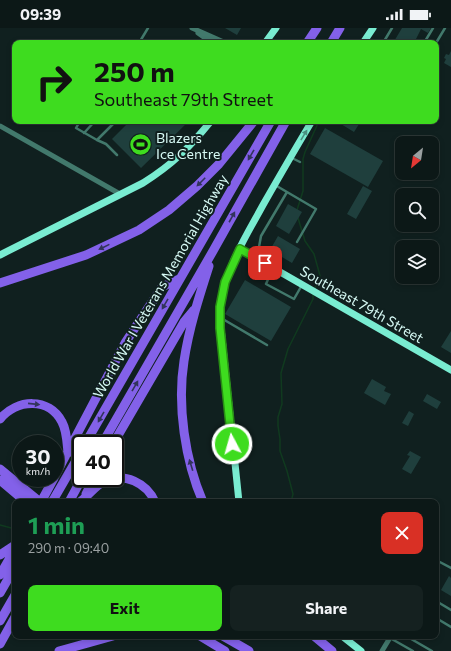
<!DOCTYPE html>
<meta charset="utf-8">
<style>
:root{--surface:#0c1817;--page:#152120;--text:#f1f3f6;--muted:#9aa0a1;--line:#2c3736;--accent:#3edc1f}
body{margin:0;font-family:Commissioner,sans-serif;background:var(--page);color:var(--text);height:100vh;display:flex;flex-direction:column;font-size:15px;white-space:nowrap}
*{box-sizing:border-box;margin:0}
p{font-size:13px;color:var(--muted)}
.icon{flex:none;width:22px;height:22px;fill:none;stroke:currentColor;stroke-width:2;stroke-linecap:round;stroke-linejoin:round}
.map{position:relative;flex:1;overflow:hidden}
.sheet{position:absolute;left:12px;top:471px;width:427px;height:140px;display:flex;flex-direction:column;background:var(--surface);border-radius:8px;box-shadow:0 2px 6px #0003,0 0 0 1px var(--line)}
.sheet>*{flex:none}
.hud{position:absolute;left:12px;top:12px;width:427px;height:84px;border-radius:8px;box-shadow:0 2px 6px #0003,0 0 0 1px var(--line);background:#3edc1f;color:#111;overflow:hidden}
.needle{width:26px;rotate:210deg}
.fabs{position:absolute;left:395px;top:108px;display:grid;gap:8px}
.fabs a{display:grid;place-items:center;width:44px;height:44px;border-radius:8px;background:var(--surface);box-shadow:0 2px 6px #0003,0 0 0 1px var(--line);font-size:20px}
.speed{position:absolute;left:12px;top:407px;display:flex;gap:8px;font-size:20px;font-weight:700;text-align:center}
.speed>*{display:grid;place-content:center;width:52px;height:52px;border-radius:50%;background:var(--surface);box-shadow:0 2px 6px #0003,0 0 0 1px var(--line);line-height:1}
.speed small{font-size:10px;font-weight:400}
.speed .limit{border:2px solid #111;border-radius:6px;background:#fff;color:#111}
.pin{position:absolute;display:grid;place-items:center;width:34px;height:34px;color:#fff;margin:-17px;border-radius:8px;box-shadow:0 2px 6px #0006}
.me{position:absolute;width:44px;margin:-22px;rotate:354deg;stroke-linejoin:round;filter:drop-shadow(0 0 3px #0008)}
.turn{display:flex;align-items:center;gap:14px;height:84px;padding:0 16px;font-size:18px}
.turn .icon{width:52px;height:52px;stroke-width:2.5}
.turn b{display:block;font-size:28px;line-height:34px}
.round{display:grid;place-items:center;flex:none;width:42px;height:42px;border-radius:8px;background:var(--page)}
.overview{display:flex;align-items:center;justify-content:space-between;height:68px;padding:0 16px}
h1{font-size:24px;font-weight:700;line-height:30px;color:#1e9e55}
.action{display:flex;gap:8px;margin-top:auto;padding:8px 16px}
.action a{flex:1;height:46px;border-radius:8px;background:var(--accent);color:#111;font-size:16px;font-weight:700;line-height:46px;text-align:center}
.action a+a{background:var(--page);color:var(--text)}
.status{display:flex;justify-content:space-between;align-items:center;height:28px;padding:0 20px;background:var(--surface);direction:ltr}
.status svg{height:11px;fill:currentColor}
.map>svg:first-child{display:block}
</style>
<div class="status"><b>09:39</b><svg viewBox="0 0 49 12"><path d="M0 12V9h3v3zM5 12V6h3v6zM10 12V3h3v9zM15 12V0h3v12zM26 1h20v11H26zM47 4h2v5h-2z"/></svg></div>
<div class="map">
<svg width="451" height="623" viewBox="0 0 451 623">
<rect width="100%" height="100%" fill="#10201f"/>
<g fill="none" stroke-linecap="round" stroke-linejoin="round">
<path stroke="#103a1f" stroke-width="1.5" d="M297,182L303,163V131L305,124L319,93
M298,190L305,213L314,226L319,244L320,248L315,260
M291,474L293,466L287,443L280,423V411L278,398V389L282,376L281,345L288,321L313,271V266
M0,497L15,501"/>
</g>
<path fill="#1f3f3d" d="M225,0H241L237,7Z
M402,0H431L428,5L421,1L414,15H393Z
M451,23V39L444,35L446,31L444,30L446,26L449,27Z
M130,93H189L141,140L112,111Z
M336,93H361L354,104Z
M325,100L383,133L368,159L310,126Z
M363,158L372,163L356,191L347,186Z
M288,176L302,184L289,206L276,198Z
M278,208L300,221L292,235L270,222Z
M245,252L291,279L271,313L225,286Z
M451,303V325L441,319Z
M372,351L386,359L384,363L391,366L385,377L364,365Z
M427,366L441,374L437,381L423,373Z
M409,383L414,386L408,398L402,395Z
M410,423L421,429L411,446L402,441L410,428L407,427Z
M449,548L451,550V568L441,562Z"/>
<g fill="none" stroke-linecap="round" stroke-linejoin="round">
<path stroke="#42796c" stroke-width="2.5" d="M139,15L148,0
M383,15L392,0
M424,15L433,0
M436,15L445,0
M80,93L76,100L97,112L116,93
M84,105L95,93
M97,112L106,116L117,127
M292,130L300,134
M275,157L316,181L297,214
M257,230L261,208L287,164
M273,240L266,256L294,271L302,257
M221,290L267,317
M436,532L451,540
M436,573L451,582
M436,590L451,599
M406,608L432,623
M390,610L413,623"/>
<path stroke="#42796c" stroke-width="5" d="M192,0L226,15
M198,5L212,15
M0,98L120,166
M382,623L391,608"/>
<path stroke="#79ecd1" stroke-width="7" d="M265,15L276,0
M363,15L373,0
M240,221L451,342
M0,227L143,155C173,136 189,120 211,93
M239,474L220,290C220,248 244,212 263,177C279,149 295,121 312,93
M342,608L361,623"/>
<path stroke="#8361e9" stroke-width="9" d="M307,15L317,0
M331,15L340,0
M0,255L86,227L139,202L169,182L197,158L219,136L254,93
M0,391C17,371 49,369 62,394C67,403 67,415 68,425
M85,416L271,93
M102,416L213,223L286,93
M113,416L184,294L194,282
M0,441L40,474
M55,448L125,315L162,259L179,251
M0,452L26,474
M86,466L94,450
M81,473C89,467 96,457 105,453C124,444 147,455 155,474
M41,474L54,450
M52,474L81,424
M69,474L82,450
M203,474C185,433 177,377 184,333C189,300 199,269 209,238
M0,527L15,517
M0,547L15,521
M0,565L15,539
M0,593L15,567
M200,608L225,623
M223,608L249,623
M314,608L332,623
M0,616L15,589
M59,623L113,608"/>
</g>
<defs><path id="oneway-solid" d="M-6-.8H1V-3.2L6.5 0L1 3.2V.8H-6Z"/></defs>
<use fill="#4a9081" href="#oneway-solid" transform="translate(304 107) rotate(-59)"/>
<g fill="#32345c">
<use href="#oneway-solid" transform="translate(251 127) rotate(120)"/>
<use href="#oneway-solid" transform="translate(201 154) rotate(135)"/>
<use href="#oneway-solid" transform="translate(232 189) rotate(-61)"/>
<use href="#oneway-solid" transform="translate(104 219) rotate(154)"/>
<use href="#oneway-solid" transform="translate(165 276) rotate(120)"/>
<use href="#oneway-solid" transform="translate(135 358) rotate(-60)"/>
<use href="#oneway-solid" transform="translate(34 376) rotate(6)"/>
<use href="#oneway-solid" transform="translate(101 389) rotate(120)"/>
<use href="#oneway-solid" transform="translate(191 437) rotate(-107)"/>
</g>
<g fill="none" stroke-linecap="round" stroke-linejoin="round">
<defs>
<path id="route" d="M232,416L220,300V279L225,254L240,221L265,235"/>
</defs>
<use href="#route" stroke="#288f14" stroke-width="10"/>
<use href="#route" stroke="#3edc1f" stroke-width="7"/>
</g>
<defs>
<symbol id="stadium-disc" viewBox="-11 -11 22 22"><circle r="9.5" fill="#3edc1f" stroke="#10201f"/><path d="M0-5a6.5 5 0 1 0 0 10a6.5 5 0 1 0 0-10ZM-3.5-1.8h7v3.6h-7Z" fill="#111"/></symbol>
</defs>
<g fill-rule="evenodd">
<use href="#stadium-disc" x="128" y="104" width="25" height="25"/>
</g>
<g text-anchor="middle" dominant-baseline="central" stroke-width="4" stroke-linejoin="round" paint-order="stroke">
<g font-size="14" fill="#d6f9f4" stroke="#10201f" text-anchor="start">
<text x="156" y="109">Blazers<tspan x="156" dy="16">Ice Centre</tspan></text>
</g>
<g font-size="14" fill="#d6f9f4" stroke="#10201f">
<text transform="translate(160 258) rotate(-60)">World War I Veterans Memorial Highway</text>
<text transform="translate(362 276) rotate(30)">Southeast 79th Street</text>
</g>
</g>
</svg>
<div class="fabs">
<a><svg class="needle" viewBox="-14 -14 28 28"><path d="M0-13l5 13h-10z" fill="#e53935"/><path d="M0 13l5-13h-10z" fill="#9aa0a1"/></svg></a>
<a><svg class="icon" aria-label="search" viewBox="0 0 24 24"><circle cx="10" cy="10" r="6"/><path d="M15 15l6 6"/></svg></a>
<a><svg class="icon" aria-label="layers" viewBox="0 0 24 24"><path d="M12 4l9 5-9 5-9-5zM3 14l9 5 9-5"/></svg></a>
</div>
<div class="speed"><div>30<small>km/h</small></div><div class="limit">40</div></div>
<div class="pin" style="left:265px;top:235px;background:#d93025"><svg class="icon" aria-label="arrive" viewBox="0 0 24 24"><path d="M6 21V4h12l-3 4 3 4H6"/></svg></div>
<svg class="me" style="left:232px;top:416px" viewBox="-20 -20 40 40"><circle r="17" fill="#3edc1f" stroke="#fff" stroke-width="3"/><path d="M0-11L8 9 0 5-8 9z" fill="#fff"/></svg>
<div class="hud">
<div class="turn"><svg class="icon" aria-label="right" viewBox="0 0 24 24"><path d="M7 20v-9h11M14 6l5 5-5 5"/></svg><div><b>250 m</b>Southeast 79th Street</div></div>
</div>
<section class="sheet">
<div class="overview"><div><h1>1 min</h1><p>290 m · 09:40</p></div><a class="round" style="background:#d93025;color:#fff"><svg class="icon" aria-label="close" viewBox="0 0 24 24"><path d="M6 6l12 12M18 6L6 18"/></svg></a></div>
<div class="action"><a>Exit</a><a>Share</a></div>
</section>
</div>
